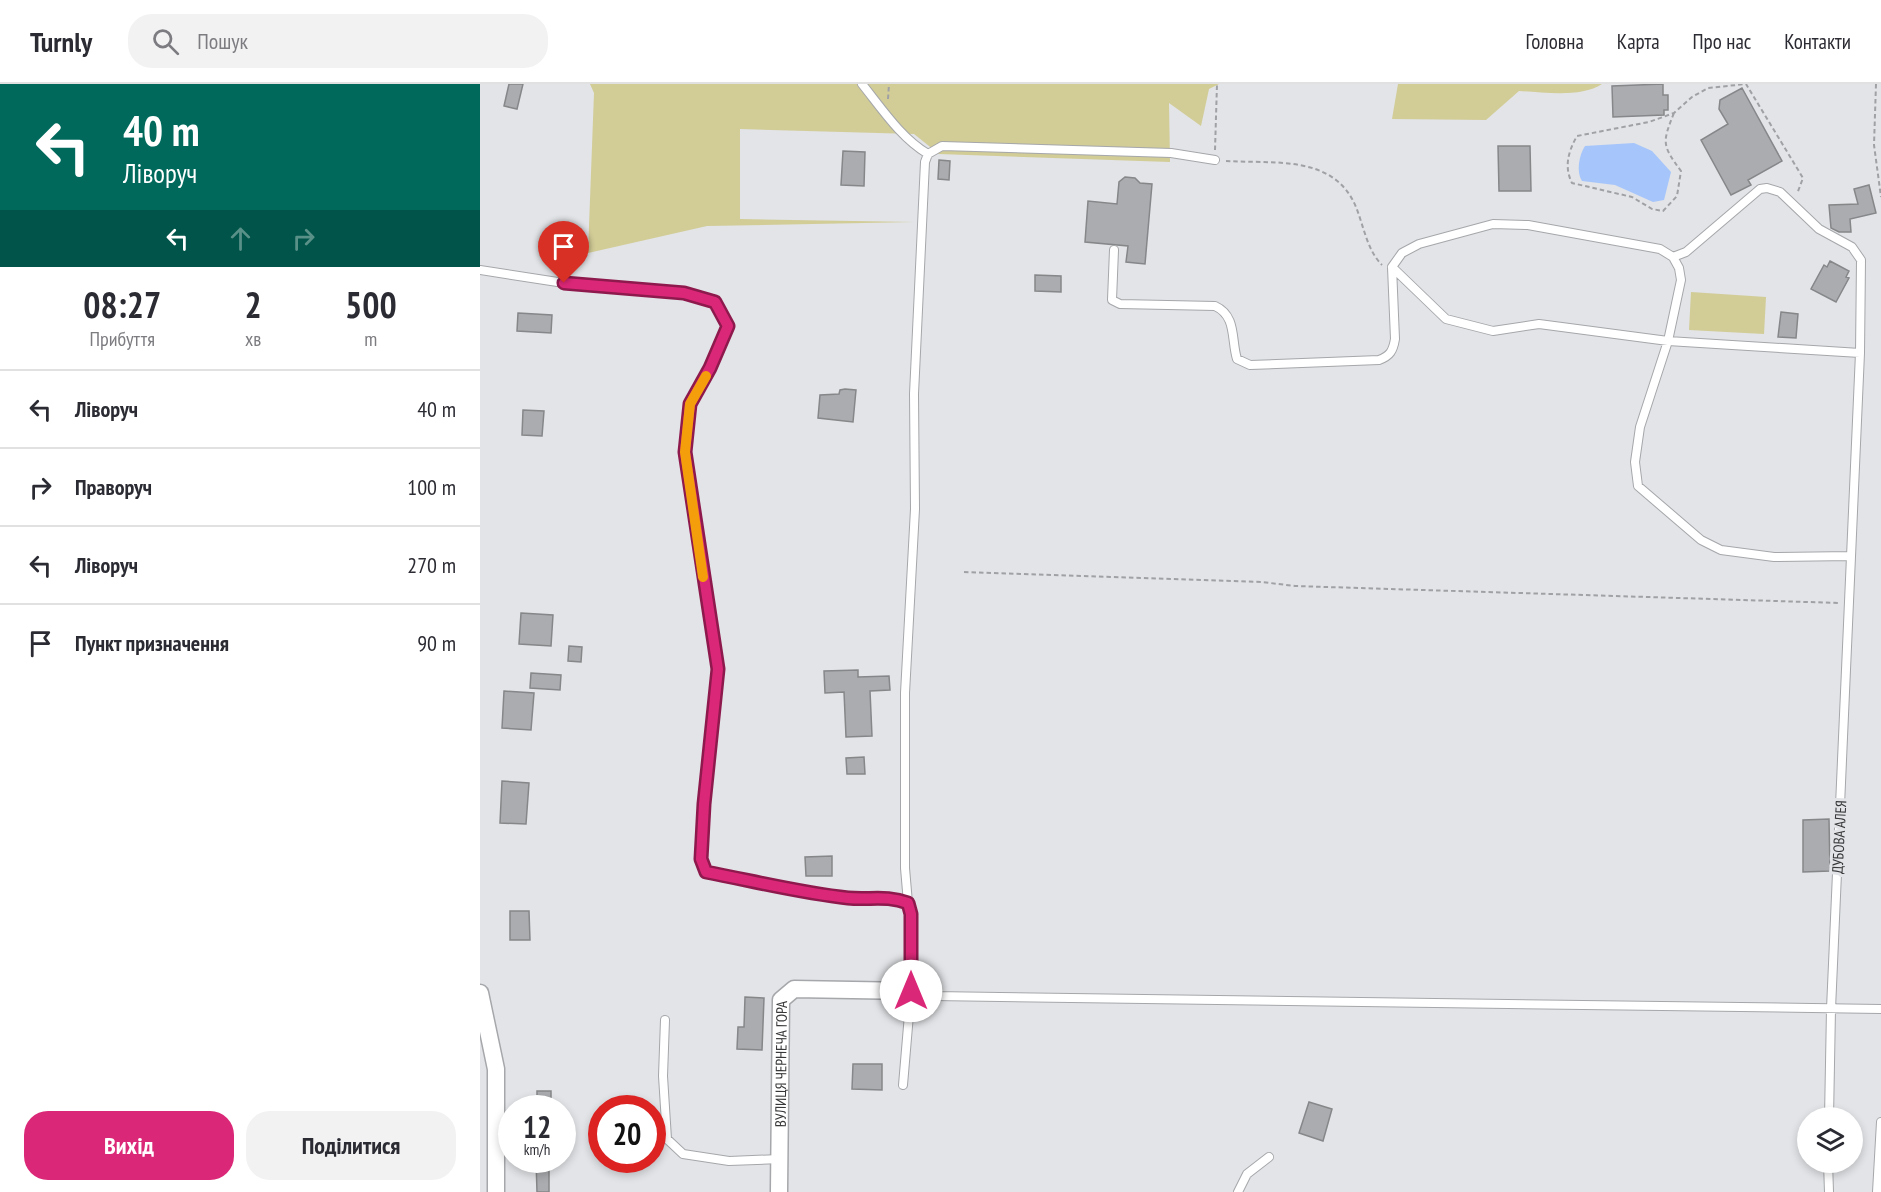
<!DOCTYPE html>
<html lang="uk">
<meta charset="utf-8">
<style>
:root{--surface:#fff;--page:#f2f2f3;--text:#2b2b33;--muted:#7c7c81;--line:#e1e1e2;--accent:#db2777}
body{margin:0;font-family:"PT Sans Narrow",sans-serif;background:var(--page);color:var(--text);height:100vh;display:flex;flex-direction:column;font-size:22px;white-space:nowrap}
*{box-sizing:border-box;margin:0}
p{font-size:20px;color:var(--muted)}
.icon{flex:none;width:33px;height:33px;fill:none;stroke:currentColor;stroke-width:2;stroke-linecap:round;stroke-linejoin:round}
.map{position:relative;flex:1;overflow:hidden}
.panel{display:flex;flex-direction:column;background:var(--surface);width:480px}
.panel>*{flex:none}
.hud{background:#00695c;color:#fff;overflow:hidden}
.tools{position:absolute;left:1317px;top:1023px;display:grid;gap:12px}
.tools a{display:grid;place-items:center;width:66px;height:66px;border-radius:50%;background:var(--surface);box-shadow:0 3px 9px #0003;font-size:30px}
.speed{position:absolute;left:18px;top:1011px;display:flex;gap:12px;font-size:30px;font-weight:700;text-align:center}
.speed>*{display:grid;place-content:center;width:78px;height:78px;border-radius:50%;background:var(--surface);box-shadow:0 3px 9px #0003;line-height:1}
.speed small{font-size:15px;font-weight:400}
.speed .limit{border:9px solid #d22;background:#fff;color:#111}
.pin{position:absolute;display:grid;place-items:center;width:51px;height:51px;color:#fff;margin:-62px -26px;border-radius:50% 50% 50% 0;rotate:-45deg;box-shadow:0 0 6px #0007}
.pin .icon{rotate:45deg}
.me{position:absolute;width:66px;margin:-33px;rotate:0deg;stroke-linejoin:round;filter:drop-shadow(0 0 4px #0008)}
.turn{display:flex;align-items:center;gap:21px;height:126px;padding:0 24px;font-size:27px}
.turn .icon{width:78px;height:78px;stroke-width:2.5}
.turn b{display:block;font-size:42px;line-height:51px}
.lanes{display:flex;align-items:center;height:57px;padding:0 24px;background:#0003;justify-content:center;gap:30px;direction:ltr}
.lanes .off{opacity:.35}
.eta{display:flex;justify-content:space-evenly;align-items:center;height:102px;text-align:center}
.eta b{font-size:36px;font-weight:700;line-height:42px}
.primary-button{display:flex;gap:12px;margin-top:auto;padding:12px 24px}
.primary-button a{flex:1;height:69px;border-radius:24px;background:var(--accent);color:#fff;font-size:24px;font-weight:700;line-height:69px;text-align:center}
.primary-button a+a{background:var(--page);color:var(--text)}
ul{padding:0;list-style:none}
li{display:flex;align-items:center;gap:18px;height:78px;padding:0 24px;border-top:2px solid var(--line)}
li div{flex:1}
li b{display:block;font-size:22px}
li em{font-style:normal}
header{display:flex;align-items:center;gap:36px;box-sizing:border-box;height:84px;padding:0 30px;background:var(--surface);border-bottom:2px solid var(--line)}
header strong{font-size:28px}
nav{display:flex;gap:33px;margin-inline-start:auto;font-size:21px}
.search{width:420px;height:54px;background:var(--page);display:flex;align-items:center;gap:15px;box-sizing:border-box;padding:0 21px;border-radius:24px;color:var(--muted);font-size:22px}
main{display:flex;flex:1;min-height:0}
.map>svg:first-child{display:block}
</style>
<header>
<strong>Turnly</strong>
<div class="search"><svg class="icon" aria-label="search" viewBox="0 0 24 24"><circle cx="10" cy="10" r="6"/><path d="M15 15l6 6"/></svg>Пошук</div>
<nav><a>Головна</a><a>Карта</a><a>Про нас</a><a>Контакти</a></nav>
</header>
<main>
<section class="panel">
<div class="hud">
<div class="turn"><svg class="icon" aria-label="left" viewBox="0 0 24 24"><path d="M17 20v-9H6M10 6l-5 5 5 5"/></svg><div><b>40 m</b>Ліворуч</div></div>
<div class="lanes"><svg class="icon" aria-label="left" viewBox="0 0 24 24"><path d="M17 20v-9H6M10 6l-5 5 5 5"/></svg><svg class="icon off" aria-label="ahead" viewBox="0 0 24 24"><path d="M12 20V5M6 11l6-6 6 6"/></svg><svg class="icon off" aria-label="right" viewBox="0 0 24 24"><path d="M7 20v-9h11M14 6l5 5-5 5"/></svg></div>
</div>
<div class="eta">
<div><b>08:27</b><p>Прибуття</p></div>
<div><b>2</b><p>хв</p></div>
<div><b>500</b><p>m</p></div>
</div>
<ul>
<li><svg class="icon" aria-label="left" viewBox="0 0 24 24"><path d="M17 20v-9H6M10 6l-5 5 5 5"/></svg><div><b>Ліворуч</b></div><em>40 m</em></li>
<li><svg class="icon" aria-label="right" viewBox="0 0 24 24"><path d="M7 20v-9h11M14 6l5 5-5 5"/></svg><div><b>Праворуч</b></div><em>100 m</em></li>
<li><svg class="icon" aria-label="left" viewBox="0 0 24 24"><path d="M17 20v-9H6M10 6l-5 5 5 5"/></svg><div><b>Ліворуч</b></div><em>270 m</em></li>
<li><svg class="icon" aria-label="arrive" viewBox="0 0 24 24"><path d="M6 21V4h12l-3 4 3 4H6"/></svg><div><b>Пункт призначення</b></div><em>90 m</em></li>
</ul>
<div class="primary-button"><a>Вихід</a><a>Поділитися</a></div>
</section>
<div class="map">
<svg width="1401" height="1108" viewBox="0 0 1401 1108">
<rect width="100%" height="100%" fill="#e2e4e7"/>
<path fill="#d2cc97" d="M110,0H739L729,5L721,42L689,19L690,78L459,70L434,50L260,45V135L434,138L227,142L108,169L114,9Z
M918,0H1122C1101,14 1063,8 1039,7L1006,36L912,35Z
M1211,208L1286,213L1284,250L1209,246Z"/>
<path fill="#a6c5fb" d="M1154,59L1172,67L1191,88L1184,116L1173,118L1135,101L1102,97C1096,88 1099,71 1105,62Z"/>
<path fill="#aaacaf" stroke="#858789" stroke-width="1.5" d="M29,0H43L37,25L24,22Z
M1183,0V11H1188V26H1184V31L1133,33L1132,2Z
M1262,4L1302,77L1268,96L1271,101L1251,111L1221,56L1248,40L1239,25L1240,16Z
M1018,62H1050L1051,107H1019Z
M363,67L385,68L384,102L361,101Z
M459,76L470,77L469,96L458,95Z
M645,93L655,94L660,99L672,100L665,180L646,178L648,162L605,158L608,117L637,120L639,98Z
M1389,101L1396,129L1370,135L1371,148H1359L1351,144L1349,121L1378,120L1374,105Z
M1350,177L1369,187L1366,193L1369,194L1356,218L1331,205L1344,181L1347,183Z
M555,191L581,192V208L555,207Z
M1301,228L1318,230L1316,254L1298,253Z
M38,229L72,231L71,249L37,247Z
M365,305L376,306L373,338L338,334L340,311L359,310L360,306Z
M43,326L64,327L62,352L42,351Z
M41,529L73,531L71,562L39,560Z
M89,562L102,563L101,578L88,577Z
M378,586V593L409,592L410,606L390,607L392,652L366,653L364,608L345,609L344,587Z
M51,589L81,591L80,606L50,604Z
M24,607L54,609L51,646L22,644Z
M384,673L385,690H367L366,674Z
M22,697L49,699L46,740L20,739Z
M1349,735L1350,787L1323,788V736Z
M352,772V792H326L325,773Z
M30,827H49L50,856H30Z
M265,913L284,914L282,966L257,965L258,943H264Z
M373,980H402V1006L372,1005Z
M57,1007H71V1024H57Z
M829,1018L852,1025L843,1057L819,1049Z
M56,1076H69V1108H57Z"/>
<g fill="none" stroke-linecap="round" stroke-linejoin="round">
<defs>
<path id="lane" d="M382,0C402,25 421,54 448,70
M634,166L632,216L640,220L735,222C757,232 751,256 757,275L770,281L899,276C910,272 913,267 915,255L912,183L922,169L939,160L1013,140L1048,141L1180,165L1193,173L1199,184L1201,196L1188,257L1160,343L1155,378L1158,402L1221,456L1241,466L1294,473L1371,472
M1193,173L1206,168L1280,105L1287,104L1300,108L1339,145L1372,163L1381,176L1380,269L1351,925L1349,1034
M912,183L966,235L1013,247L1059,240L1188,257L1380,269
M0,186L84,199L204,209L235,218L248,242L230,284L210,320L205,368L238,585L223,720L221,775L226,788C273,797 320,809 369,814C390,816 407,811 428,819L431,830V907L423,1001
M428,819L425,784V609L435,425L434,310L445,78L448,70L462,62L691,69L735,76
M431,907L454,912L520,913L1401,925
M185,936L183,992L187,1055L203,1070L249,1077L300,1075
M1348,1078L1349,1108
M758,1108L767,1090L789,1073
M1397,1108L1401,1038"/>
<g id="street">
<path d="M0,909L16,985V1108"/>
<path id="s1" d="M299,1108L301,916L314,905L431,907"/>
</g>
</defs>
<use href="#lane" stroke="#a5a7aa" stroke-width="10"/>
<use href="#street" stroke="#a5a7aa" stroke-width="19"/>
<path stroke="#a0a1a4" stroke-width="2" stroke-dasharray="4.5 3" stroke-linecap="butt" d="M1396,0L1394,61L1401,113
M408,15L409,0
M1194,29C1182,59 1182,61 1201,87L1197,112L1183,127L1172,125L1152,113L1092,99C1084,83 1088,68 1097,52L1169,38L1194,29L1212,13L1228,4L1266,0L1323,94L1317,110
M735,66L737,0
M746,77C794,80 854,70 876,123C884,143 887,166 902,181
M484,488L782,498L815,502L1359,519"/>
<use href="#lane" stroke="#fff" stroke-width="8"/>
<use href="#street" stroke="#fff" stroke-width="16"/>
</g>
<g fill="none" stroke-linecap="round" stroke-linejoin="round">
<defs>
<path id="route" d="M84,199L204,209L235,218L248,242L230,284L210,320L205,368L238,585L224,720L221,775L226,788C273,797 320,809 368,814C390,816 407,811 428,819L431,830V907"/>
</defs>
<use href="#route" stroke="#8e194d" stroke-width="15"/>
<use href="#route" stroke="#db2777" stroke-width="10"/>
<path stroke="#f59e0b" stroke-width="10" d="M223,493L205,368L210,320L226,292"/>
</g>
<g text-anchor="middle" dominant-baseline="central" stroke-width="6" stroke-linejoin="round" paint-order="stroke">
<g font-size="15" fill="#38383a" stroke="#e2e4e7">
<text transform="translate(1359 753) rotate(-87)">ДУБОВА АЛЕЯ</text>
<text stroke="none"><textPath href="#s1" startOffset="128">ВУЛИЦЯ ЧЕРНЕЧА ГОРА</textPath></text>
</g>
</g>
</svg>
<div class="tools">
<a><svg class="icon" aria-label="layers" viewBox="0 0 24 24"><path d="M12 4l9 5-9 5-9-5zM3 14l9 5 9-5"/></svg></a>
</div>
<div class="speed"><div>12<small>km/h</small></div><div class="limit">20</div></div>
<div class="pin" style="left:84px;top:199px;background:#d93025"><svg class="icon" aria-label="arrive" viewBox="0 0 24 24"><path d="M6 21V4h12l-3 4 3 4H6"/></svg></div>
<svg class="me" style="left:431px;top:907px" viewBox="-20 -20 40 40"><circle r="19" fill="#fff"/><path d="M0-13L10 11 0 6-10 11z" fill="#db2777"/></svg>
</div>
</main>
